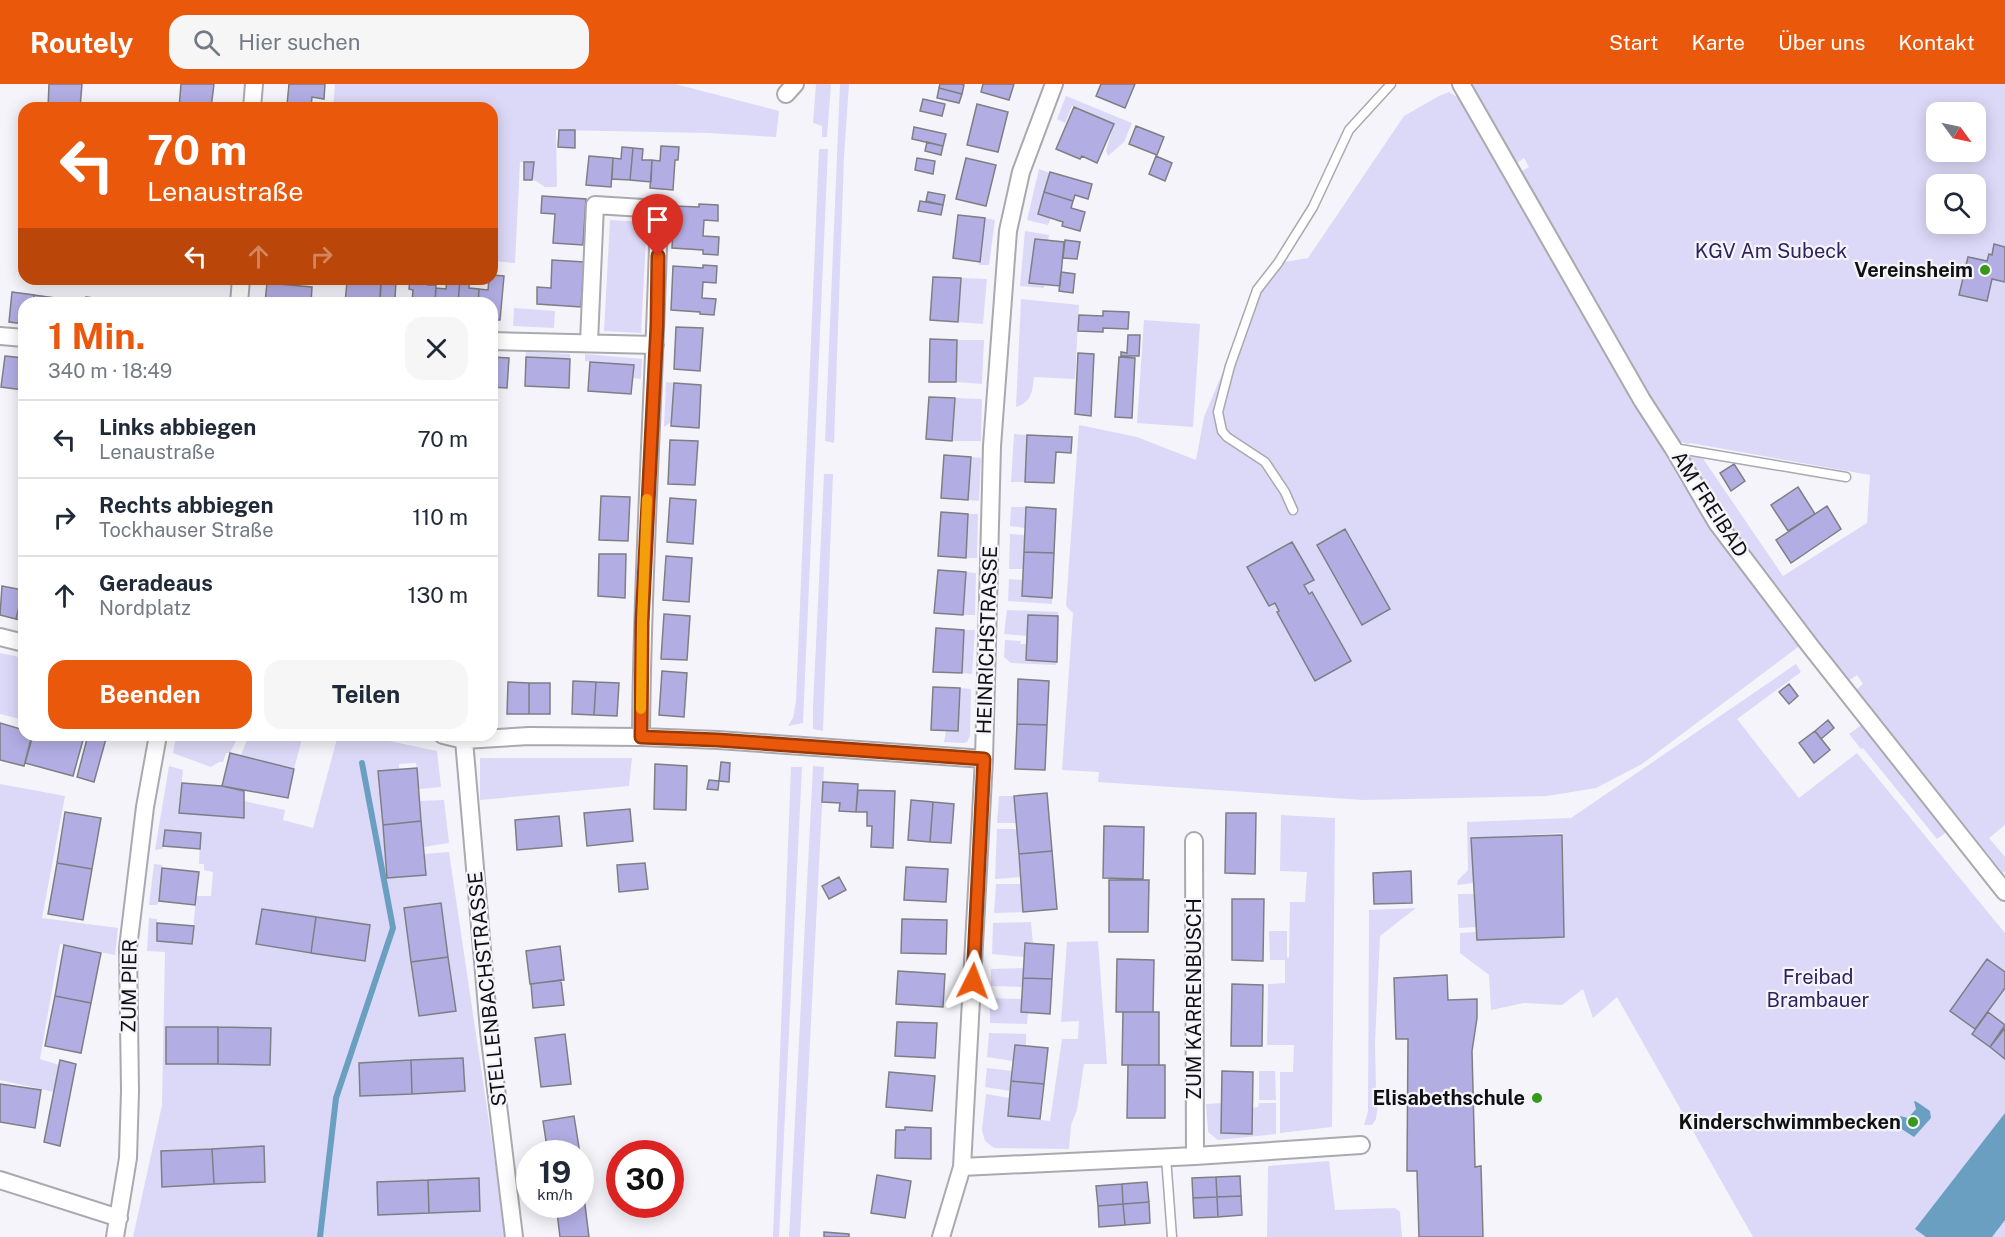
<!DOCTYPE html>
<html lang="de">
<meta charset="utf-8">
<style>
:root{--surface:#fff;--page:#f6f6f7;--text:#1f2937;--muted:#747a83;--line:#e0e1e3;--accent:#ea580c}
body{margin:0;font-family:"Public Sans",sans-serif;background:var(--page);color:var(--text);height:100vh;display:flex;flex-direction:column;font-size:22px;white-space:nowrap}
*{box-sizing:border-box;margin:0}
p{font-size:20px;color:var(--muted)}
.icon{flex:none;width:33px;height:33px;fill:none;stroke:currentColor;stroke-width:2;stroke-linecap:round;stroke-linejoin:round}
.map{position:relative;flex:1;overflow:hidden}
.panel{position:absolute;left:18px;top:213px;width:480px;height:444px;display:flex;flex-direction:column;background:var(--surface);border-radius:18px;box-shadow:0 3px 15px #0003}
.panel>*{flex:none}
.top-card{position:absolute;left:18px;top:18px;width:480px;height:183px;border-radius:18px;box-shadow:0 3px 15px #0003;background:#ea580c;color:#fff;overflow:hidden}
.needle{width:39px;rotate:123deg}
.controls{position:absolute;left:1926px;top:18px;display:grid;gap:12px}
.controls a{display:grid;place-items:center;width:60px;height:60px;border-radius:12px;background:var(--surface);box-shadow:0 3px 15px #0003;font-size:30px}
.speed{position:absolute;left:516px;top:1056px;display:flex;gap:12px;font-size:30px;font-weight:700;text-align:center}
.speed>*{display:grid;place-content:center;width:78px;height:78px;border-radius:50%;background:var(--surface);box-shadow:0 3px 15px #0003;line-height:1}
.speed small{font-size:15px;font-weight:400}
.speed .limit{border:9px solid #d22;background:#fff;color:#111}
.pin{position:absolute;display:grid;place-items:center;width:51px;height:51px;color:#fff;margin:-62px -26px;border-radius:50% 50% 50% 0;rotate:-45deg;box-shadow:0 0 6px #0007}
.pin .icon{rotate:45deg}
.me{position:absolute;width:66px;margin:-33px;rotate:3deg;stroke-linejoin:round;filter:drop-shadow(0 0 4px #0008)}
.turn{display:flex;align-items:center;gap:21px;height:126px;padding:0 30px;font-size:27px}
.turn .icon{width:78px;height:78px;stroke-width:2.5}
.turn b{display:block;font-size:42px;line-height:51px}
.lanes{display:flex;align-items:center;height:57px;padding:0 30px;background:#0003;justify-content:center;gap:30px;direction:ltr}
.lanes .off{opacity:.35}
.round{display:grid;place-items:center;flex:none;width:63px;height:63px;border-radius:18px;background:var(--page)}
.headline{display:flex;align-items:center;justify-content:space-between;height:102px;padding:0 30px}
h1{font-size:36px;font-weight:700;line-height:45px;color:var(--accent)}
.primary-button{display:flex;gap:12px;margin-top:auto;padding:12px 30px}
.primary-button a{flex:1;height:69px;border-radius:18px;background:var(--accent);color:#fff;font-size:24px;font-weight:700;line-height:69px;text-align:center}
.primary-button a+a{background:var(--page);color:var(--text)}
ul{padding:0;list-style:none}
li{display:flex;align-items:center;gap:18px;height:78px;padding:0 30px;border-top:2px solid var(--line)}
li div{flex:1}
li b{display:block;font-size:22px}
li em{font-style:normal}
header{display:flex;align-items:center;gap:36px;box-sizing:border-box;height:84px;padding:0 30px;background:var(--accent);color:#fff}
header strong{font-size:28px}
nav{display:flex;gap:33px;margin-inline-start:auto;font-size:21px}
.search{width:420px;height:54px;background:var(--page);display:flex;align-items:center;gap:15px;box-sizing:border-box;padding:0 21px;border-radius:18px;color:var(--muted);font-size:22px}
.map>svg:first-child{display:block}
</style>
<header>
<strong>Routely</strong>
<div class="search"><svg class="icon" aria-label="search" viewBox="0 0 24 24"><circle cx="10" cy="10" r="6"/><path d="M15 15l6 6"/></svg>Hier suchen</div>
<nav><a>Start</a><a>Karte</a><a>Über uns</a><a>Kontakt</a></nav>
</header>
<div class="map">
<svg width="2005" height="1153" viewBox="0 0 2005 1153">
<rect width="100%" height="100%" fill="#f5f4fb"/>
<path fill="#dbd9f7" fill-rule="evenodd" d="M335,0H675L779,27L776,53L708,49L556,46L557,103H545L536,97L532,96L533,79L520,78L515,179L492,177V24H333Z
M816,0H831L827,53H822V42L813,39Z
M840,0H849L844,73L834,359L825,357Z
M1472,0H2005V741L1989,754L2005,773V787L2003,789L1856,606L1863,600L1857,591L1848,597L1716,425L1686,377L1688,372L1702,373L1783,492L1867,439L1870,391L1690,359L1688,360L1675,356L1641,300L1520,88L1529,83L1524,74L1516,80ZM1936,28H1976V68H1936ZM1936,100H1976V140H1936Z
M1449,8L1463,17L1682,400L1744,488L1802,560L1642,680L1596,704L1547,712L1364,716L1098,698L1099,688L1062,686L1073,529L1066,522L1079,341L1137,353L1196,376L1204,333L1257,206L1278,179L1308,174L1404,32L1439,12Z
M1066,12L1132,39L1124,58L1108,72L1106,67L1114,40L1072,22L1065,39L1057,35Z
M819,65H828L803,639L788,642L793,634L796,617Z
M1039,85L1050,89L1038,130L1051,134L1048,141L1027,136Z
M985,134L995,136L989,181H979Z
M610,136L647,138L641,249L604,247Z
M1025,147L1049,151L1048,157L1035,155L1029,198L1044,200V204L1020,202Z
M961,194L987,195L983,240L958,238Z
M1021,215L1079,221L1075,295L1034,293C1032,308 1032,318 1016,323Z
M514,224L555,227L554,244L513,242Z
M1144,236L1200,240L1193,343L1137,339Z
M957,256H984L982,300L956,298Z
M526,268L570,270V275L526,273Z
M585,270L642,275L641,295L633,294L634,281L585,277Z
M666,298L674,299L671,338L664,343Z
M955,314L982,315L981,357H952Z
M1014,350L1027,351L1025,398H1011Z
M971,373L981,374L979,417L968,416Z
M824,390H833L823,647L813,645V623Z
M1011,423H1026L1025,444L1010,442Z
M968,430H978L977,474H966Z
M1010,450L1025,451L1023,485H1009Z
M966,488L976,489L975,531H963Z
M1009,495L1023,496V512L1052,514V520L1008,517Z
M1007,526L1058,528V532L1028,531L1027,552L1004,550Z
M964,546H975L972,590L962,589Z
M1005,556L1021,557L1020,560H1027L1026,576L1057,578L1056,581L1011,579L1004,573Z
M0,569L24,574V636L0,630Z
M1796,580L1801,588L1737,635L1799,714L1857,669L2005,849V1153H1753L1617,913L1593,934L1583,905L1562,921L1524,919L1491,926L1489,891L1460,869V849L1476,848L1477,856L1564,852L1563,749L1472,754L1474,799L1457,801L1458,796L1468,786L1467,738L1571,734Z
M960,604L971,605L970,652L967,658L963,659L944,658L946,647H958Z
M1864,639L1946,743L1945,749L1937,755L1863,664L1861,665L1849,650Z
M176,651H239L230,669H226L223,678H219L211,683L173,669Z
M244,651H303L294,685L241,671L247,656L243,654Z
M338,651H361L437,667L441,703L419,705L416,679L399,680V685L378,687L387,794L425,791L424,770L449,768L506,1153H133L162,1021L165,868L147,867L149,834L157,835V857L192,860L196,812H211L213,788L204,786V780H199L200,749L165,746L163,765L155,766L169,682L183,686L179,729L244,734V717L285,726L283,736L313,744Z
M480,674H632L629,702L480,716Z
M813,682L824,683L800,1153H789Z
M791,683H802L779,1153H773Z
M0,700L65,712L42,834L118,844L115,871L60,860L40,975L59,981L54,1008L0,996Z
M999,712H1014L1016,739H997Z
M444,716L449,759L423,763L420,717Z
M1281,731L1335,734L1332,1043L1280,1049V988H1293L1294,961H1267L1268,900L1285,899V876H1270L1269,847H1287V873L1289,874L1290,818H1305L1307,788L1280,787Z
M997,745H1017L1020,793L995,795Z
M154,780L162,781L159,817L157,821H149Z
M996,800H1021L1023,828L994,829Z
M1458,810H1474L1476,843L1459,844Z
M1416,824L1380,852L1375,959L1376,1006L1373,1007V1019L1378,1020L1376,1035L1372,1041H1364L1368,1028L1369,826Z
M1031,838L1033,860L1024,873L992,870L993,839Z
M1098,857L1107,980H1084L1077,1026L1071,1041L1069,1065L994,1064L985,1057L982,1046L986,1010L1009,1014L1008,1032L1050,1037L1062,955H1078L1079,937L1061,938L1067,858Z
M1024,884L1023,903L991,902V885Z
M990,914L1022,915L1021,928L1028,929L1027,940L990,939Z
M989,949L1026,950V962L1013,977L987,973Z
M987,984L1012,987L1010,1007L985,1003Z
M1259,987H1275L1276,1016H1259Z
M1222,1019L1221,1049L1252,1050L1253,1024L1258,1023L1259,1019H1276V1050L1218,1056L1208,1048L1206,1020Z
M1329,1077L1335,1126L1395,1124L1400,1128L1402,1153H1267L1268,1082Z"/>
<path fill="#6a9fc2" d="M1914,1017L1917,1018L1930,1027L1931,1034L1914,1053L1897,1042L1900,1032L1908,1034L1916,1025Z
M2005,1029V1136L1992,1153H1926L1915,1145Z"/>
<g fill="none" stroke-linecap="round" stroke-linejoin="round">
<path stroke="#6a9fc2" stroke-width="6" d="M320,1153L336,1014L393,844L362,679"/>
</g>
<path fill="#b2aee4" stroke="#7e7e84" stroke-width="1.5" d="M49,0H82L80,24H48Z
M181,0H214L211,24H179Z
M289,0H325L324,15L312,13L311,24H281L282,21H287Z
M940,0H961L964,1L962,10L939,4Z
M983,0H1014L1009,16L981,8Z
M1101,0H1135L1125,24L1096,12Z
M939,4L962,10L959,19L937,14Z
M923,15L945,20L942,32L920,27Z
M977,20L1008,28L998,68L967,61Z
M1074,23L1114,40L1097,79L1082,72L1080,75L1056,65Z
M1136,42L1164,53L1157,71L1129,60Z
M914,43L946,50L943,62L912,55Z
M559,46H575V64L558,63Z
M927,58L943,62L941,71L925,67Z
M661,62L679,63L678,76H675L673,106L650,104L652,76L660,77Z
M622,63L633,64L630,96L612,95L613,74L621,75Z
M633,64L643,65L642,76H652L651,98L630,96Z
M589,72L613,74L611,103L586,101Z
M1156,72L1172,79L1165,97L1149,90Z
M917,74L935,77L933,90L915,86Z
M966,74L996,81L986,122L956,115Z
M524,78H534L532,96H524Z
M1050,88L1092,100L1088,115L1075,111L1073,117L1044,108Z
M928,108L945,111L943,121L926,117Z
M1044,108L1073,117L1071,124L1085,128L1080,147L1062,142L1063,138L1038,130Z
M542,112L586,115L583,161L553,159L555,130L541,129Z
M920,117L943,121L941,131L918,127Z
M699,120L718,121V137L704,136L703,152L719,153L718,171L703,170V166L672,164L674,122L699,123Z
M958,131L985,134L980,178L953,174Z
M1035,155L1064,158L1060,202L1029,199Z
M1065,156L1080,158L1077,175L1063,174Z
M1994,160L2005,163V198L1992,195L1987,217L1959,211L1968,173L1987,177L1989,170L1992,171Z
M552,176L584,178L581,223L537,220V203L551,204Z
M703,181L717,182L716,199L703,198L702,214L716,215L714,231L700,230V228L671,226L673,182L703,184Z
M1061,188L1075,190L1073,209L1059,207Z
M492,191L504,192L500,236H492V219H478L479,205L488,206L489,195H492Z
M933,193L961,194L958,238L930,236Z
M381,195H396L395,215L380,214Z
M410,195H429L428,201H436L435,219H412L413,206L409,205Z
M447,195H460L458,219H435L436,204L446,205Z
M460,195H470L469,204L479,205L478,219H458Z
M347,198L381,200L380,219H345Z
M267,199L312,203L311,219H265Z
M12,208L34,211L33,219H24V240L9,238Z
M34,211L55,214V219H33Z
M86,213L108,216V219H85Z
M1103,227L1129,228L1128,245L1103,244V248L1078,247L1079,231L1103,232Z
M676,243L703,244L700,287L674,285Z
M1128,251H1140L1139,272H1121V268L1127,269Z
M930,255L957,256L956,298H929Z
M1078,269L1094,270L1091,332L1075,330Z
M5,272L24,274L23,306L1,303Z
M492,273L509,274L507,304L492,303Z
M526,273L570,275L569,304L525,302Z
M1119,273L1135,274L1132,334L1115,333Z
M590,278L634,281L631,310L588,307Z
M674,299L701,301L699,344L671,342Z
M929,313L955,314L952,357L926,355Z
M1027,351L1072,353L1071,369L1056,368L1054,399L1025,398Z
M670,356L698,357L695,401L668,400Z
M944,371L971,373L968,416L941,414Z
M1734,380L1745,397L1731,407L1720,389Z
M1798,403L1815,430L1788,447L1771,421Z
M601,412L630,413L628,457L599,456Z
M670,414L696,416L693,460L667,458Z
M1827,422L1841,445L1791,479L1776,456Z
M1026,423L1056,425L1054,469L1024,468Z
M941,428L968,430L966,474L938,472Z
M1345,445L1390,525L1362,541L1317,461Z
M1292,458L1314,496L1304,501L1309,510L1312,508L1351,577L1315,597L1277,528L1279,527L1275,519L1269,522L1247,483Z
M1024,468L1054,469L1052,514L1022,512Z
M599,470H626L625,514L598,512Z
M666,472L692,474L689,518L663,516Z
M938,486L966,488L963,531L934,529Z
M2,502L23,506L16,535L0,531Z
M23,506L24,507V537L16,535Z
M664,530L690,532L687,576L661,575Z
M1028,531L1058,532L1057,578L1026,576Z
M936,544L964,546L962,589L933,588Z
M662,587L687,589L684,633L659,631Z
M1018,595L1049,597L1047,641L1017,640Z
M573,597L596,598L594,631L572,630Z
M508,598L529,599V630H507Z
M596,598L619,599L617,632L594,631Z
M529,599H550V630H529Z
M1789,600L1798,612L1789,620L1779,608Z
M933,603L960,604L958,647L931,646Z
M1828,636L1834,644L1821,655L1815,647Z
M0,639L24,646V651H32L24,682L0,676Z
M1017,640L1047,641L1045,686L1015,685Z
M1815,647L1830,666L1814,679L1799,659Z
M33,651H67L83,656L73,692L25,679Z
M107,651L94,698L77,693L88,651Z
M230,669L294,685L288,714L222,702Z
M721,678L730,679L729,698L719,697Z
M655,680L687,682L686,726L654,725Z
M417,684L421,737L383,741L378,687Z
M709,696L719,697L718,706L707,705Z
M823,698L858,700L856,728L839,727L840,719L822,718Z
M182,699L222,702L244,707V734L179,729Z
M858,706L895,707L893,764L871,763L872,742H867V728H856Z
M1047,709L1052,767L1019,770L1014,712Z
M911,716L933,718L930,758L908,756Z
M933,718L954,720L951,759L930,758Z
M630,725L633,757L587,762L584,729Z
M65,728L101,734L92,785L57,779Z
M1226,729H1256L1255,790L1225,789Z
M559,732L562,762L517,766L515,736Z
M421,737L426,791L387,794L383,741Z
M1104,742L1144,743L1143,795L1103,794Z
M165,746L201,749L200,765L163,762Z
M1562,751L1564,853L1477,856L1471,754Z
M1052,767L1057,825L1023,828L1019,770Z
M57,779L92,785L83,836L48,830Z
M645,779L648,805L619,808L617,781Z
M906,783L948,785L946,818L904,816Z
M162,784L199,788L195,821L159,817Z
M1411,787L1412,819L1374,820L1373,789Z
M839,793L846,806L829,815L822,802Z
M1109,796H1149L1148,848H1109Z
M1232,815H1264L1263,877L1232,876Z
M441,819L448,873L411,878L404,824Z
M262,825L316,833L311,869L256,860Z
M316,833L370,841L365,877L311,869Z
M902,835L947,836L946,870L901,869Z
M157,839L194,842L192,860L157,857Z
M1025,859L1054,861L1052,895L1023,894Z
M64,861L101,869L91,919L55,912Z
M560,862L564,896L530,900L526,867Z
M448,873L456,927L419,932L411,878Z
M1117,875L1154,876L1153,928H1116Z
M1987,875L2005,888V904L1975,945L1950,927Z
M898,887L945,890L943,923L896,920Z
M1447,891L1448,916L1477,915V934L1472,967L1475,1083L1481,1082L1483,1153H1419L1417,1087H1407L1408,955H1396L1394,894Z
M1023,894L1052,895L1050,930L1021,928Z
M561,896L564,921L533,924L531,900Z
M1232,900L1263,901L1262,962H1231Z
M55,912L91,919L81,969L45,962Z
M1123,928H1159V981H1122Z
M1988,928L2005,941L1990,963L1972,950Z
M897,938L937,939L935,974L895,972Z
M166,943H218V980H166Z
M218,943L271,944L270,981L218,980Z
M2005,944V975L1990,963Z
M565,950L571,1000L541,1003L535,954Z
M1015,961L1048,964L1044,1000L1011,997Z
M463,974L465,1007L412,1010L411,976Z
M60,976L76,980L60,1062L44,1058Z
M411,976L412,1010L360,1012L359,979Z
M1128,981H1165V1034H1127Z
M1222,987L1253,988L1252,1050L1221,1049Z
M889,988L935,992L932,1027L886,1023Z
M1011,997L1044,1000L1040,1035L1008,1032Z
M0,1000L41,1006L35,1044L0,1038Z
M574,1032L580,1070H548L543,1037Z
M905,1043L931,1044V1075L895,1074L896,1046H905Z
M264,1062L265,1098L214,1100L212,1065Z
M212,1065L214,1100L162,1103L161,1067Z
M877,1091L911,1097L905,1134L871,1129Z
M1240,1092L1241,1112L1217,1113L1216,1093Z
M1216,1093L1217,1113L1193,1114L1192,1094Z
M479,1094L480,1127L429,1129L428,1096Z
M428,1096L429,1129L378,1131L377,1098Z
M1147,1098L1149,1118L1123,1120L1122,1100Z
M1122,1100L1123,1120L1098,1122L1096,1102Z
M1241,1112L1242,1131L1218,1133L1217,1113Z
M580,1113H584L589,1153H560L556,1120H580Z
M1217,1113L1218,1133L1194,1134L1193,1114Z
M1149,1118L1150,1139L1125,1141L1123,1120Z
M1123,1120L1125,1141L1099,1143L1098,1122Z
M824,1148L849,1150V1153H824Z"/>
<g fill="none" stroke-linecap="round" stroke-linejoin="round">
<defs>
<path id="service" d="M1674,364L1846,393
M1293,426L1285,408L1265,378L1227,353L1222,347L1218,328L1230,282L1257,206L1278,179L1313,123L1349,46L1391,0
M1166,1073L1172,1153"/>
<path id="minor" d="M1461,0L1642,316L1673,364L1717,439L1811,563L2005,808
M786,10L795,0
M252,24L254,0
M239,219L241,195
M0,252L24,254
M492,257L655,261
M589,258L595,121L659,125C655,301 642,477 641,653
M0,553L24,559
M443,651L464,656L529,652L641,653L718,656L984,675
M464,656L489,947L514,1153
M1194,757L1195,1072
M962,1083L1195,1072L1361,1061
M0,1096L119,1134
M115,1153L128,1074L130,1007L128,864L145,723L158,651
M941,1153L962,1083L984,675L992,362L1008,147L1021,88L1054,0"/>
</defs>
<use href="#service" stroke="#a9a9af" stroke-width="11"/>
<use href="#minor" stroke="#a9a9af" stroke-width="20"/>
<use href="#service" stroke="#fff" stroke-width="8"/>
<use href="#minor" stroke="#fff" stroke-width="16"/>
</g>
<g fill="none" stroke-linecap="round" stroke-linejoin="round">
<defs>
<path id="route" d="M658,172L657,241L642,538L641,653L718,656L984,675L973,897"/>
</defs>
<use href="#route" stroke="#983908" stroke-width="15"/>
<use href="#route" stroke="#ea580c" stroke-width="10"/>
<path stroke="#f59e0b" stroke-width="10" d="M641,625L642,538L647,415"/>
</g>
<g fill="#38981a" stroke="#f5f4fb" stroke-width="2">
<circle cx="1985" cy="186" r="6"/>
<circle cx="1537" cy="1014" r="6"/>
<circle cx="1913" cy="1038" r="6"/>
</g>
<g text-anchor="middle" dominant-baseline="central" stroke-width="4.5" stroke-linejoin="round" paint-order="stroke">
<g font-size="20" fill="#2f2261" stroke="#f5f4fb">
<text x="1771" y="167">KGV Am Subeck</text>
<text x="1818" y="893">Freibad<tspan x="1818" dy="23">Brambauer</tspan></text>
</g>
<g font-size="20" font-weight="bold" fill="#101012" stroke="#f5f4fb" text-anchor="end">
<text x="1973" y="186">Vereinsheim</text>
<text x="1525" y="1014">Elisabethschule</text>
<text x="1901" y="1038">Kinderschwimmbecken</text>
</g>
<g font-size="20" fill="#101012" stroke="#f5f4fb">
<text transform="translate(1710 420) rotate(57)">AM FREIBAD</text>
<text transform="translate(987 556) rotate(-88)">HEINRICHSTRASSE</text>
<text transform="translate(129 902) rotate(-89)">ZUM PIER</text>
<text transform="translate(487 905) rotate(-96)">STELLENBACHSTRASSE</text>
<text transform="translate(1194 915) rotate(-90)">ZUM KARRENBUSCH</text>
</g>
</g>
</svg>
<div class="controls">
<a><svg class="needle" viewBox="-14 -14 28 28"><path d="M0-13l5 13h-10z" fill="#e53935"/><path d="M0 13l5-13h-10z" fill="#747a83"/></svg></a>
<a><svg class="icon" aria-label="search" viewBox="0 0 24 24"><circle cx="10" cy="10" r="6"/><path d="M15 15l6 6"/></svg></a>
</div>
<div class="speed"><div>19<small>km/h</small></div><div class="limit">30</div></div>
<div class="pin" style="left:658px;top:172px;background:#d93025"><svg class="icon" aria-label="arrive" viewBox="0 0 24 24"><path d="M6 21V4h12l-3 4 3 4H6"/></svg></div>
<svg class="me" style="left:973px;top:897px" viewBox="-20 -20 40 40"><path d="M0-17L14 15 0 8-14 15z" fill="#ea580c" stroke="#fff" stroke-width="4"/></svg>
<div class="top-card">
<div class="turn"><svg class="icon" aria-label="left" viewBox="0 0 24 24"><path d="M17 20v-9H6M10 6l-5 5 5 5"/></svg><div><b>70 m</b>Lenaustraße</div></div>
<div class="lanes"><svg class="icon" aria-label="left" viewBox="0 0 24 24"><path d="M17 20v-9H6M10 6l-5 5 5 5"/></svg><svg class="icon off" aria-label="ahead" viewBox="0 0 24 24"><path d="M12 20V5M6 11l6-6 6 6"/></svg><svg class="icon off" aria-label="right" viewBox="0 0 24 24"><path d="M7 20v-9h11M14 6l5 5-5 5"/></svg></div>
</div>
<section class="panel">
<div class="headline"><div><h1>1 Min.</h1><p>340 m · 18:49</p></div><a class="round"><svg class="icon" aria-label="close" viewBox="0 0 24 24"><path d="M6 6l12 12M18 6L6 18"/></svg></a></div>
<ul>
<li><svg class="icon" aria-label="left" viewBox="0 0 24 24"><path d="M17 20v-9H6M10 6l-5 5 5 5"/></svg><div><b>Links abbiegen</b><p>Lenaustraße</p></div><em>70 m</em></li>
<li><svg class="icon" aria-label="right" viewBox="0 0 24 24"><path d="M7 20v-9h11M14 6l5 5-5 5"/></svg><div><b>Rechts abbiegen</b><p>Tockhauser Straße</p></div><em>110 m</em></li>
<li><svg class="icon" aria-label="ahead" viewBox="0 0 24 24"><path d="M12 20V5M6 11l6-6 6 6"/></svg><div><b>Geradeaus</b><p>Nordplatz</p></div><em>130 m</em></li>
</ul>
<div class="primary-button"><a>Beenden</a><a>Teilen</a></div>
</section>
</div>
